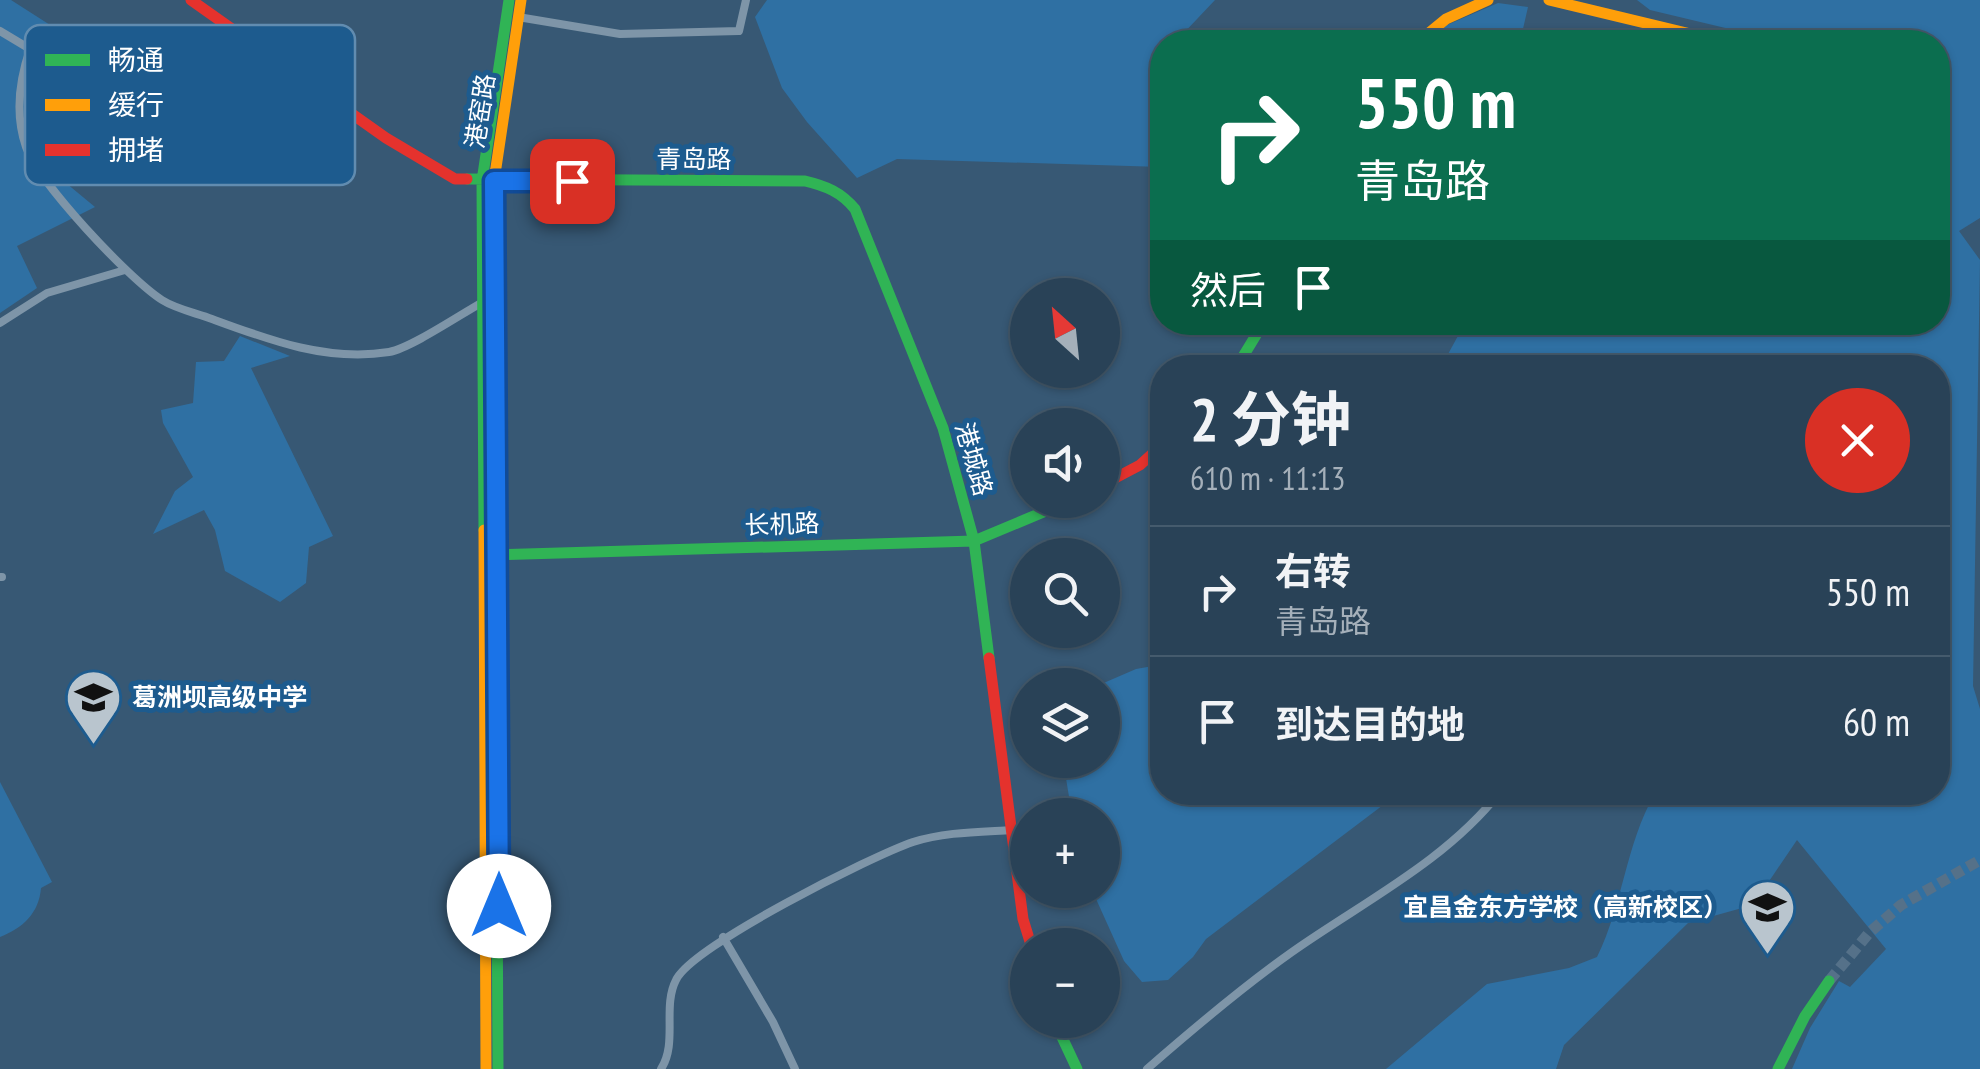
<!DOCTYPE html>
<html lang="zh">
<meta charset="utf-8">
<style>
:root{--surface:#294257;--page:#31495d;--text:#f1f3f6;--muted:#a5b0ba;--line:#455b6d}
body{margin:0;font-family:"PT Sans Narrow","Noto Sans SC",sans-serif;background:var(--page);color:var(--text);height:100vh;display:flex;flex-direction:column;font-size:38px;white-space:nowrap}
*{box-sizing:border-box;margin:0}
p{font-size:32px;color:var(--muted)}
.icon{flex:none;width:55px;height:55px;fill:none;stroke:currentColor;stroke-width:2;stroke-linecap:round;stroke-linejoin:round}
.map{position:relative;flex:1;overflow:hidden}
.side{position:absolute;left:1150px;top:355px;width:800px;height:450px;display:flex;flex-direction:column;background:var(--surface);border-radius:40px;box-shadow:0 2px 8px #0004,0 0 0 2px var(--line)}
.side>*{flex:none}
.top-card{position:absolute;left:1150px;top:30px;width:800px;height:305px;border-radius:40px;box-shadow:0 2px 8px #0004,0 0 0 2px var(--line);background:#0b6e4f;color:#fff;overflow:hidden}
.needle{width:65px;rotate:333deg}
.controls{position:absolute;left:1010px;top:278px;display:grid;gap:20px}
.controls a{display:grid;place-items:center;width:110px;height:110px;border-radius:50%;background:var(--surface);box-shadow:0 2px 8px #0004,0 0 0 2px var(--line);font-size:50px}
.pin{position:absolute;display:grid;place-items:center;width:85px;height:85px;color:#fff;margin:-42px;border-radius:20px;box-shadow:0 5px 15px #0006}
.me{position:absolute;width:110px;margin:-55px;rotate:0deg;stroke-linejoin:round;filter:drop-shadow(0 0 8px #0008)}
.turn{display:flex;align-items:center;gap:35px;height:210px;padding:0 40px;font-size:45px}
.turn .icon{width:130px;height:130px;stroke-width:2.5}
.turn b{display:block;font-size:70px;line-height:85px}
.then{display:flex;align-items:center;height:95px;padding:0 40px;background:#0003;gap:20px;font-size:38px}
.round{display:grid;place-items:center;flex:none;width:105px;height:105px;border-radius:52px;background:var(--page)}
.overview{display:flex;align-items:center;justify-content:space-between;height:170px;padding:0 40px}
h1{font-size:60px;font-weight:700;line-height:75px}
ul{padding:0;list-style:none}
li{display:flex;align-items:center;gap:30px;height:130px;padding:0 40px;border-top:2px solid var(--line)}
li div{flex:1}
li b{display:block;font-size:38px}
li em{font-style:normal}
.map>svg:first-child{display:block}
</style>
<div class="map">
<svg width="1980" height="1069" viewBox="0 0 1980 1069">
<rect width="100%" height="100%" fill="#375874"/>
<path fill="#2f70a3" d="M0,0H11L72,39L89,102L37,159L95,207L17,246L37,288L0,313Z
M767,0H1215L1180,37L1186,42H1162V167L897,159L857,178L807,122L782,88L755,17Z
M1637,0H1980V218L1959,231L1980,260L1973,686L1980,709V1069H1792L1810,1028L1839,981L1850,987L1886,949L1797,840L1753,905L1688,923L1564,1045L1556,1069H1386L1487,984L1569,968L1597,957C1623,905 1625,846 1655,793L1938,792V368L1441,367L1465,323L1938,322V42H1759V36L1650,10Z
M1498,3L1528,7L1520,42H1427L1447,25Z
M240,336L290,356L251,368L333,536L309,547L306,583L280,602L225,571L215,530L204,510L153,534L175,491L193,477L163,423L161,410L193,403L196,362L224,361Z
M1153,666L1162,670V792L1399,793L1206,939L1193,957L1168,980L1142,982L1124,961L1092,890H1102V815H1072L1063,760H1102V685H1099L1136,669Z
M0,782L52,882L41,888C39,913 23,928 0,937Z"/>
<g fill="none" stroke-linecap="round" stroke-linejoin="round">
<path stroke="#557189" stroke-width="11" stroke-dasharray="11 5.5" stroke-linecap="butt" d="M1829,981L1869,933L1901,905L1980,860"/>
<path stroke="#7e95a8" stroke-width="8" d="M518,17L620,34L739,31L746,0
M0,31L30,49C19,81 15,115 26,147C38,182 129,279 162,300C176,309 196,313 212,319C269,340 327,362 389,352C411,348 461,314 483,302
M0,323L47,293L125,270
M0,577H2
M723,937L773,1022L795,1069
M661,1069C678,1043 662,1007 676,980C692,946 872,856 913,842C944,832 979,832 1012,830
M1147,1069C1194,1028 1241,988 1292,952C1363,902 1446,861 1500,792"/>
<path stroke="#30b455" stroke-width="11" d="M467,179L805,181C826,186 841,192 855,209L943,428L974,541L989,658
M1236,368L1264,322
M495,477L498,1069
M484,530L482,181L509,0
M490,555L974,541L1072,500
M1054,1020L1077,1069
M1778,1069L1805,1016L1829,981"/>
<path stroke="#ff9f0a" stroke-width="11" d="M1549,0L1724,42
M1418,42L1446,19L1488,0
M495,477L494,181L521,0
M484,530L486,1069"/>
<path stroke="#e5322d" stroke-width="11" d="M191,0L386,138L455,179H467
M1102,485L1140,465L1162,445
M989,658L1023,919L1031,945"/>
</g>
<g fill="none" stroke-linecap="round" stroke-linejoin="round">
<defs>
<path id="route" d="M499,906L494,181H572"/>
</defs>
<use href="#route" stroke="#114b97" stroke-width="25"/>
<use href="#route" stroke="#1a73e8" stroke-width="18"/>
</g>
<defs>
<symbol id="school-pin" viewBox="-11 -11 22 30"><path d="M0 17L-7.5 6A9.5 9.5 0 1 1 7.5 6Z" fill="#b9c5ce" stroke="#1d5b8e"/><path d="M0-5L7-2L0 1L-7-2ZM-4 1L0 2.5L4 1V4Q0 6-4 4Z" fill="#111"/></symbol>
</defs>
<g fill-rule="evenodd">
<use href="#school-pin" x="62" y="666" width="63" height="86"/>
<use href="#school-pin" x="1736" y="876" width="63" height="86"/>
</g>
<g text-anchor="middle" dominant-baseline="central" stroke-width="10" stroke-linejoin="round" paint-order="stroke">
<g font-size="25" fill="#fff" stroke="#1d5b8e">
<text transform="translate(480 111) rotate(-81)">港窑路</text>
<text x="694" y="159">青岛路</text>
<text transform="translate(974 459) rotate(74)">港城路</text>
<text transform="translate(782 524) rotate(-2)">长机路</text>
</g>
<g font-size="25" font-weight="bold" fill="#fff" stroke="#1d5b8e" text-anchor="start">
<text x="132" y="697">葛洲坝高级中学</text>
<text x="1728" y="907" text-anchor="end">宜昌金东方学校（高新校区）</text>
</g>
</g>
<rect x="25" y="25" width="330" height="160" rx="15" fill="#1d5b8e" stroke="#618cb0" stroke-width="2.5"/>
<rect x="45" y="54" width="45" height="12" fill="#30b455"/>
<rect x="45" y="99" width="45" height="12" fill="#ff9f0a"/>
<rect x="45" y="144" width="45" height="12" fill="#e5322d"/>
<g font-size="28" fill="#fff">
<text x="108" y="70">畅通</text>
<text x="108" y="115">缓行</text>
<text x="108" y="160">拥堵</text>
</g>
</svg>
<div class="controls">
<a><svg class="needle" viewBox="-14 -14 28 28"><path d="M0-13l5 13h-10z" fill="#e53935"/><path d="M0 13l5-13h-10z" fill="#a5b0ba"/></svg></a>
<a><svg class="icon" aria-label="sound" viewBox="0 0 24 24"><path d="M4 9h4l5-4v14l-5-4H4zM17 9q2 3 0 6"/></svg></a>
<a><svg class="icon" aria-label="search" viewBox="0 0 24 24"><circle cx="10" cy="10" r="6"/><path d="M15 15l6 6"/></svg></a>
<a><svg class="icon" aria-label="layers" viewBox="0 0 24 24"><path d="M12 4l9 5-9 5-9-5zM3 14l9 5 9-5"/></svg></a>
<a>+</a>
<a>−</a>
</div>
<div class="pin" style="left:572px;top:181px;background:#d93025"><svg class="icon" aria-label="arrive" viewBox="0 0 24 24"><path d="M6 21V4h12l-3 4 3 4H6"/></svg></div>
<svg class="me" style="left:499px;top:906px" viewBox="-20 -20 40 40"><circle r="19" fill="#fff"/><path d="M0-13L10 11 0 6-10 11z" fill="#1a73e8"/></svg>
<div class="top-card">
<div class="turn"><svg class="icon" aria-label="right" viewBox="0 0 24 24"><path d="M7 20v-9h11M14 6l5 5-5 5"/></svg><div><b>550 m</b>青岛路</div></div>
<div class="then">然后<svg class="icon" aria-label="arrive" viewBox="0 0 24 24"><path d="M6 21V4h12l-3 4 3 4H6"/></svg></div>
</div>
<section class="side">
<div class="overview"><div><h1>2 分钟</h1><p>610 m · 11:13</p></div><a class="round" style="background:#d93025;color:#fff"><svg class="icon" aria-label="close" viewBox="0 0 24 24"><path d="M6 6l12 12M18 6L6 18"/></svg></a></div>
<ul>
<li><svg class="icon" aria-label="right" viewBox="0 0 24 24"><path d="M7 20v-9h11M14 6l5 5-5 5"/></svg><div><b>右转</b><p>青岛路</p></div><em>550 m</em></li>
<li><svg class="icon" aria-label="arrive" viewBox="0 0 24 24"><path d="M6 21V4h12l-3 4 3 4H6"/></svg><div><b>到达目的地</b></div><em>60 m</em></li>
</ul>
</section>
</div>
